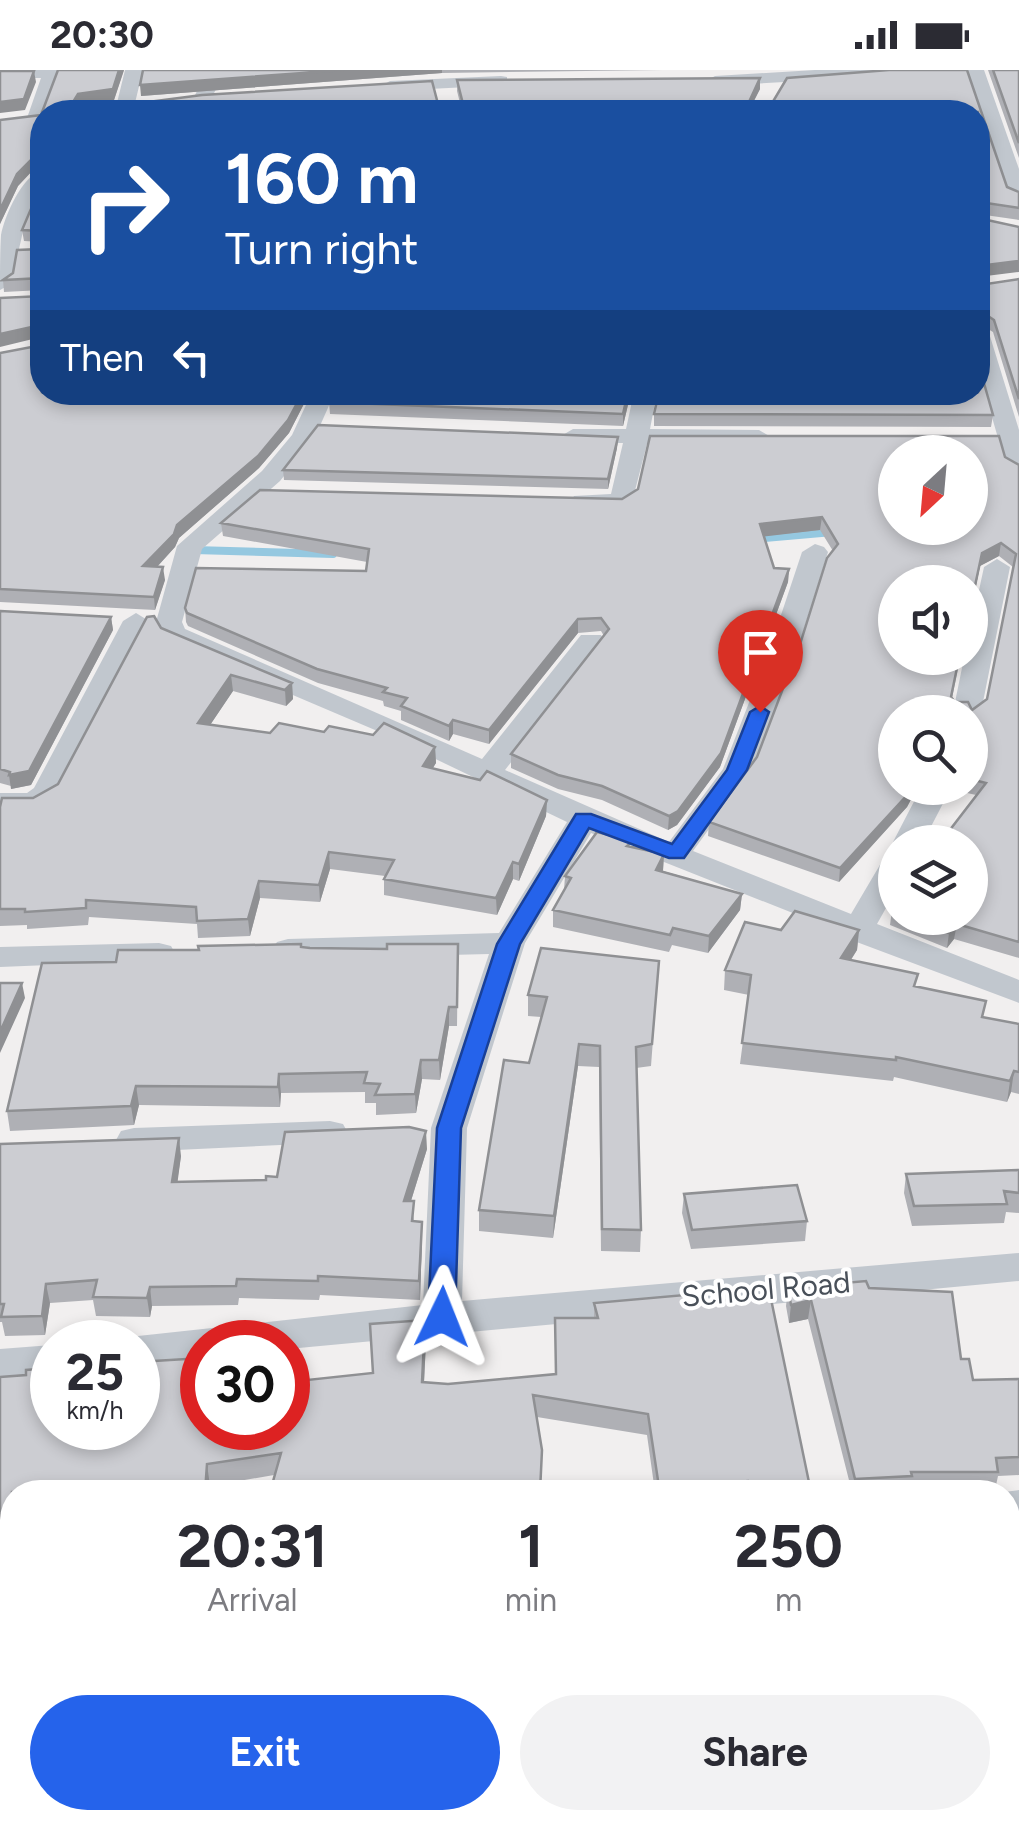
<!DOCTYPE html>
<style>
:root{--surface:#fff;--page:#f2f2f3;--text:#2b2b33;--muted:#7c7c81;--accent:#2563eb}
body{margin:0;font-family:Figtree,sans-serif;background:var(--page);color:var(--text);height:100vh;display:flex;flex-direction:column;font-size:38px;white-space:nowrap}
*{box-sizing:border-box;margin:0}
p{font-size:32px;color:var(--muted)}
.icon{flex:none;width:55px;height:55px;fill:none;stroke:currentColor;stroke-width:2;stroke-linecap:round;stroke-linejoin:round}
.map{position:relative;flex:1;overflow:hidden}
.sheet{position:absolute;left:0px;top:1410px;width:1020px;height:350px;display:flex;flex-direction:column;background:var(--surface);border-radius:40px 40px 0 0;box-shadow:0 5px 15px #0003}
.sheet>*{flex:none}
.guide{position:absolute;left:30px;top:30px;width:960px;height:305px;border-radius:40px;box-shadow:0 5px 15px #0003;background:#1a4fa0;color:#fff;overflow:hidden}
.needle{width:65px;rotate:206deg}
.tools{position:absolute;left:878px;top:365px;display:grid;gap:20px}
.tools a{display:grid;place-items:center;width:110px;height:110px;border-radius:50%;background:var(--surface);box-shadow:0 5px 15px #0003;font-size:50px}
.speed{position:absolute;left:30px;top:1250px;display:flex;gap:20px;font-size:50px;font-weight:700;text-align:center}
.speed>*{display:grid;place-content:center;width:130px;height:130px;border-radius:50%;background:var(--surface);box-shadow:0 5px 15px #0003;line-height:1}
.speed small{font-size:25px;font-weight:400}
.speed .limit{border:15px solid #d22;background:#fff;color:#111}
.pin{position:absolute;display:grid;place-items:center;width:85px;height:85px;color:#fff;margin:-102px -42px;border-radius:50% 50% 50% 0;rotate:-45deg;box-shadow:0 0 10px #0007}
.pin .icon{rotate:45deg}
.me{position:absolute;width:110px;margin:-55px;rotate:2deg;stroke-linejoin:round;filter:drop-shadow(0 0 8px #0008)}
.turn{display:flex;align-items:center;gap:35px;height:210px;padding:0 30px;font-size:45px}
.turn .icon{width:130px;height:130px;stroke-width:2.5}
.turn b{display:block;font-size:70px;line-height:85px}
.then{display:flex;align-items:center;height:95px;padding:0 30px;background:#0003;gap:20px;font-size:38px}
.eta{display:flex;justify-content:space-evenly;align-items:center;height:170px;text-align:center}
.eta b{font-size:60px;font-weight:700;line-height:70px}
.primary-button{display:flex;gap:20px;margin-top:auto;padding:20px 30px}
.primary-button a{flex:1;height:115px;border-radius:60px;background:var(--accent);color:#fff;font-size:40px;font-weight:700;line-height:115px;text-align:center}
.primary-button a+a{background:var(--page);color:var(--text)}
.status{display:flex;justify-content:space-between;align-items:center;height:70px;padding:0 50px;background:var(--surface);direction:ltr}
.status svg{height:28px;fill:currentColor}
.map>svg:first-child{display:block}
</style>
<div class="status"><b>20:30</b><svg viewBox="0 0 49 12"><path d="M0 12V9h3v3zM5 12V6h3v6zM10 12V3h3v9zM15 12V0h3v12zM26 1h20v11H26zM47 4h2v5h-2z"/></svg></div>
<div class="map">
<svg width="1019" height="1760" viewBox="0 0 1019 1760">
<rect width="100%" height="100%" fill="#f1efef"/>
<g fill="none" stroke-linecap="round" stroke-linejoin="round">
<path stroke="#95c8e0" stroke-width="8" d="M753,469L833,462
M194,480L333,484"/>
<path fill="#c1c7ce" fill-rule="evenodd" d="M0,0H61L47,42H42V52H29L27,48L41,8H0Z
M125,0H143L134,37L125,42L116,37Z
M208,0H226L212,27L211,42H193L194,27Z
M815,0H918L909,5L715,16L706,11L715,6Z
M966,0H984L1019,99V133L1009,127Z
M501,6L507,7V15L390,21L381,16L390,11Z
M42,100V119L24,157L11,214L0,220C0,203 0,182 1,165C5,145 22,106 42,100Z
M978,256L989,263L1019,360V406L1007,399L978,299Z
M312,322H335L315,367L280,411L202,479L182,552L185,559L482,689L581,565H601L605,571L601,577L505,700L669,772L723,699L768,584L802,482L815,474L824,477L828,482L796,584L752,700L693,781L851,844L884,788L895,786V822L877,854L1019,910V933L846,868L843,863L591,763L525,873L467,1058L462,1231L1019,1183V1211L288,1279V1272H202V1289L138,1296V1272H123L138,1266L423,1235L431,1058L489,884L288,889L277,886L272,879L277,872L288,869L499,863L567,752L375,660L164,570L156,552L177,476L262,401L292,365Z
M634,322H657L650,359L759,360L771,367L759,374H647L631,436H574L571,431L574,426L611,424L623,373H573L561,366L573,359H626Z
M997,489L1010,497L981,642L970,650V642H953L964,588H970V562L984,497Z
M136,543L149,551L61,723L45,738L0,741V723H27L34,718L123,551Z
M921,718H951L923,772L895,775L893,772Z
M159,873L171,876L175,883L171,890L0,897V877Z
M330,1051L343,1054L348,1063L343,1072L134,1082L121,1079L116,1070L121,1061L134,1058Z
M52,1275V1305L0,1309V1279Z
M1019,1420V1454L1008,1455V1422H1004Z
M12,1542V1580L0,1582V1544Z
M1019,1737V1760H988L994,1748H1008V1740Z"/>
</g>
<path fill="#afb0b5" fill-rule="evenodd" d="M58,0H124L114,30L89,33L125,35L202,25L432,11L438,34L459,35L460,33L457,21V10L760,8V19L753,33L771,35L787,8L889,0H967L1007,117L1019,122V150L978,144V42H42V98L33,100L18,116L0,154V50L41,45Z
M143,0H663L442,3L141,26Z
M988,0H1019V88Z
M42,113V172L24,171L22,160Z
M42,177V220L4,222L3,210Z
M1019,209V347L993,262L978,253L980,215Z
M0,283L42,322H310L289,363L259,398L179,468L175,477L157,497L165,510L155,540L0,532Z
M631,322L623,356L330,344L329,332Z
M654,344L993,345L991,357L654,356Z
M618,367L617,378L608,419L284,410L283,400Z
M1005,387L1019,395V888L954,869L947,878L890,855L892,840L895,837V848H970L945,772L946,765L976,725L954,720V718H970V642L895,718H917L907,737L839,812L708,766L709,752L757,687L801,571L833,481L820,460L764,466L774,498L789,499L788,512L720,697L677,755L668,760L602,730L558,719L511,698V684L604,566L601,561L578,563L489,674L453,664L449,671L401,650V641L384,636L383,631L318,613L188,556L186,552L185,538L366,501L367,492L223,466L221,453L622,429ZM999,486L1013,497L987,629L972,640L955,632L952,628L960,588H895L970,512V544L980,496Z
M0,541L111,547L113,560L31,715L11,719V716L0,713Z
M161,558L292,613L293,629L286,636L233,621L210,655L270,663L324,662L435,677L436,693L432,698L547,730L546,746L519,811L513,809L497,845L384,825V809L385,806L330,799L320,832L260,828L250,866L198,868L197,854L89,847L88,855L27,859V855L0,856V737L33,728L58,714Z
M632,777L664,784L663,801L742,824L740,840L708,883L672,875L669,882L553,857V840L564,820L565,806Z
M781,860H859L857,880L851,890L916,916L984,947L1019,954V1024L1011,1022L1007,1032L894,1007L893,1011L740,994L749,925L724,920L725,900Z
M458,874L457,956H449L440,1010L422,1009L416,1043L376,1045V1033H365V1022L281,1023L280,1037L139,1035L134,1055L10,1061L7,1041L116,892L199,880L301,877L387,879Z
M659,891L651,996L636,998L641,1160L640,1182L601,1181L599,997L578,996L553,1168L479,1161V1140L529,993L541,947L528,946V925Z
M0,1074L181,1086L177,1112L266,1110L277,1107L427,1079L411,1131L414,1151L422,1170L420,1230L320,1225L319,1230L239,1228L238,1235L152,1236L150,1247L96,1246L93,1230L50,1233L45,1265L5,1266L2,1252H0Z
M1019,1094V1143L1006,1142L1004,1153L912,1156L904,1123L906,1104L1019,1100Z
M684,1124L807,1151L805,1171L691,1179L682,1143Z
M788,1218H869L961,1289L973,1310L1019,1309V1405L998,1406L995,1420L852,1422L808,1249L789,1253L786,1236Z
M699,1231L810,1417V1422H655L647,1365L537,1347L274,1405L210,1416L12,1422V1507L0,1508V1307L202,1358L373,1303L426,1271L424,1312L448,1314L555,1304L594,1248V1233Z
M1008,1461H1019V1715L1008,1716Z
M12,1748H281L282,1760H0Z
M368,1748H673L674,1751L673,1760H370Z
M811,1748H870L869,1757L846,1760H814Z"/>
<path fill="#8f9093" d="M119,0H124L114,30L80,34L73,32L78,24Z
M344,0H442V3L141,26L140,15Z
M34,1L36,12L25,40L0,43V32Z
M760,8V19L748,42L749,32Z
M42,87V98L33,100L18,116L0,154V140L17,104L32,89Z
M1019,191V202L978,207V197L979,196Z
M40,255L41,267L0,277V264Z
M303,322H310L289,363L259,398L179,468L175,477L145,510L143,496L177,455Z
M628,322H631L623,356V344Z
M618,367L617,378L608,419V409Z
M822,447L820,460L759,467L760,454Z
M1001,473L999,486L980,496L970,544L982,483Z
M163,497L165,510L155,540L154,527Z
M789,499L788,512L720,697L677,755L668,760L669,746Z
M111,547L113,560L31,715L11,719L9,705Z
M578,549V563L489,674V660Z
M231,605L233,621L200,670L198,653Z
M292,613L293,629L286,636L285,620Z
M453,650V664L449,671V656Z
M435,677L436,693L424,713L423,696Z
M911,718H917L907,737L839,812L840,798Z
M547,730L546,746L519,811V794Z
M329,782L330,799L320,832L319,815Z
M664,784L663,800L655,816L656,800Z
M513,792V809L497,845L496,828Z
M259,811L260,828L250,866L248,849Z
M742,824L740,840L708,883L709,866Z
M957,854L954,869L947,878L949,863Z
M859,860L857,880L839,908L841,888Z
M22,913L25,928L0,983V962Z
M449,937V956L440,1010L439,990Z
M579,974L578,996L553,1168L554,1146Z
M421,990L422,1009L416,1043L415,1024Z
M1014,1001L1011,1022L1007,1032L1010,1011Z
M279,1004L281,1023L280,1037L278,1017Z
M136,1016L139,1035L134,1055L131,1036Z
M426,1061L427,1079L405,1150L404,1131Z
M179,1068L181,1086L175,1131L172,1112Z
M422,1152V1170L420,1230L419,1211Z
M46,1214L50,1233L45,1265L42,1246Z
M150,1217L152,1236L150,1247L147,1228Z
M811,1230L808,1249L789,1253L791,1235Z
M425,1250L426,1271L423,1333L422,1312Z
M207,1394L210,1416L209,1422H205Z"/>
<path fill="#cccdd2" stroke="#8f9093" stroke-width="2.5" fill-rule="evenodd" d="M58,0H119L113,19L78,24L73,32L125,35L202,25L432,11L438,34L459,35L462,30L457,10L760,8L749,32L771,35L787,8L889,0H967L1007,117L1019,122V138L980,132L978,134V42H42V87L32,89L17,104L0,140V50L41,45Z
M143,0H344L140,15Z
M993,0H1019V73Z
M0,1H34L24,29L0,32Z
M42,113V161L22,160Z
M978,148L1019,157V191L979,196L978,197Z
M42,177V208L3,210L13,203L17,180L41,179Z
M1019,209V329L994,250L979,240L978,263V213L980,215Z
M42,226V257L40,255L0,264V228Z
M42,275V322H303L288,350L258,386L177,455L174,464L143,496L163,497L154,527L0,519V283Z
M978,292L993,345L654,344L659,322H978Z
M332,322H628L623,344L329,332Z
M318,355L618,367L608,409L283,400Z
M650,366H999L1005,387L1019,395V872L957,854L949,863L910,848H970V772H946L951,766L946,765L986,713L970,709V642H895V718H911L909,723L840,798L709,752L757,687L801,571L827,488L838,474L822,447L760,454L774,498L789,499L721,683L678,741L669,746L602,716L558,705L511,684L609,559L601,548L578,549L489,660L453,650L449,656L401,636L407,628L383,622L387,618L317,599L187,543L185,538L196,498L366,501L369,479L221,453L260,420L622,429L638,419ZM895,382H970V458H895ZM1001,473L1016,484L987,629L972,640L968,632H955L951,627L959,588H895V512H970V539L982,483Z
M0,541L111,547L29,701L9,705L10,702L0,699Z
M154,546L161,558L292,613L285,620L231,605L198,653L270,663L279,653L324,662L329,656L373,665L384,653L435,677L423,696L480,710L487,701L547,730L519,794L513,792L496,828L384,809L394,790L329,782L319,815L259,811L248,849L197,851L196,837L86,830V838L25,842V839H0V737L2,728H33L58,714L147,547Z
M597,762L633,771L627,776L664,784L656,800L742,824L709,866L673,858L670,865L553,840L571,808L565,806Z
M795,841L859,860L841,888L918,904L914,916L986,931L982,947L1019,954V1002L1014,1001L1010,1011L896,987V990L742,973L751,905L725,900L745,852L781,860Z
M301,874V877L310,878L387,879V874H458L457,937H449L439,990H421L415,1024L375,1025L380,1014L364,1013L367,1002L279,1004L278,1017L136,1016L131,1036L7,1041L42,893L116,892L118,880H199L198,876Z
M541,878L659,891L652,974L636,977L641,1160L602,1159L600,976L579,974L554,1146L479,1140L504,990L529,993L547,927L528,925Z
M0,913H22L0,962Z
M409,1057L426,1061L404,1131H414L412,1151L422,1152L419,1211L318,1206V1211L237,1209L236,1216L150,1217L147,1228L93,1227L97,1210L46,1214L42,1246L1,1247L4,1234H0V1074L179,1068L172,1112L266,1110V1106L277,1107L285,1062Z
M1019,1100V1123L1004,1121L1007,1134L914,1136L906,1104Z
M797,1115L807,1151L692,1160L684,1124Z
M866,1211L869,1218L952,1222L961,1289H969L973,1310L1019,1309V1387L996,1388L998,1402H911L912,1406L855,1409L811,1230L791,1235L788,1218Z
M696,1224L699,1231L771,1229L810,1417L750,1421L748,1411L659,1417L648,1344L533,1325L542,1380L540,1422H270L281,1383L207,1394L205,1422H12V1485L0,1486V1307L26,1305V1300L52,1298V1358H138V1292L202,1288V1358H288V1312L373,1303L370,1254L425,1250L422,1312L448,1314L556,1304L555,1248H598L594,1233Z
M1008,1461H1019V1694L1008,1695Z
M12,1593V1748H225L143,1760H0V1594Z
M369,1748H537L453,1755V1760H371Z
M571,1748H673L674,1751L572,1759Z"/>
<path fill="#2563eb" stroke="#184099" stroke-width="2.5" d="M760,636L769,642L747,700L684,788H669L589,758L520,874L461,1058L455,1247L451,1254H432L428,1247L437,1058L497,874L576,744H591L672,774L727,700L750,642Z"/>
<g text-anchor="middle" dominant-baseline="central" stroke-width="8" stroke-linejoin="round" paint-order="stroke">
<g font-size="30" fill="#495059" stroke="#fff">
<text transform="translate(766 1219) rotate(-5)">School Road</text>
</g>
</g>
</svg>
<div class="tools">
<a><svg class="needle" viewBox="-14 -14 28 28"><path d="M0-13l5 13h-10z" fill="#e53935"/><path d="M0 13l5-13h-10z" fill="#7c7c81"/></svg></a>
<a><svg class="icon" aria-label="sound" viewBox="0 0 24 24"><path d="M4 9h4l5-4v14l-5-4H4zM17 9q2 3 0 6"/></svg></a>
<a><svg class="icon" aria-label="search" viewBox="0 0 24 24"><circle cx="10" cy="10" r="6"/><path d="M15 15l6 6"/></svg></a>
<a><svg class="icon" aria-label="layers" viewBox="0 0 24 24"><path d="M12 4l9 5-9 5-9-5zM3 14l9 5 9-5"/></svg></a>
</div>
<div class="speed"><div>25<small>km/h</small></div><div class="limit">30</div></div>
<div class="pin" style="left:760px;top:642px;background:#d93025"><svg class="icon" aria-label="arrive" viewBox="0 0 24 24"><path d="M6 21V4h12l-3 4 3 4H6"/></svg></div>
<svg class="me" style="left:442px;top:1247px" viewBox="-20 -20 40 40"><path d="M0-17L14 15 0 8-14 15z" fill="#2563eb" stroke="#fff" stroke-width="4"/></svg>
<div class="guide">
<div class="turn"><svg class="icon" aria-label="right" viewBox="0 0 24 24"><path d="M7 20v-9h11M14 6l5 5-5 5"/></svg><div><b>160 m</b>Turn right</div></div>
<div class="then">Then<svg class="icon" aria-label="left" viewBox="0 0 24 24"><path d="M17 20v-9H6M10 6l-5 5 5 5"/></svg></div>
</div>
<section class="sheet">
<div class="eta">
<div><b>20:31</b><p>Arrival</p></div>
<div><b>1</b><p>min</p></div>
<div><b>250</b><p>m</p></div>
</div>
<div class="primary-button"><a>Exit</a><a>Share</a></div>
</section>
</div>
